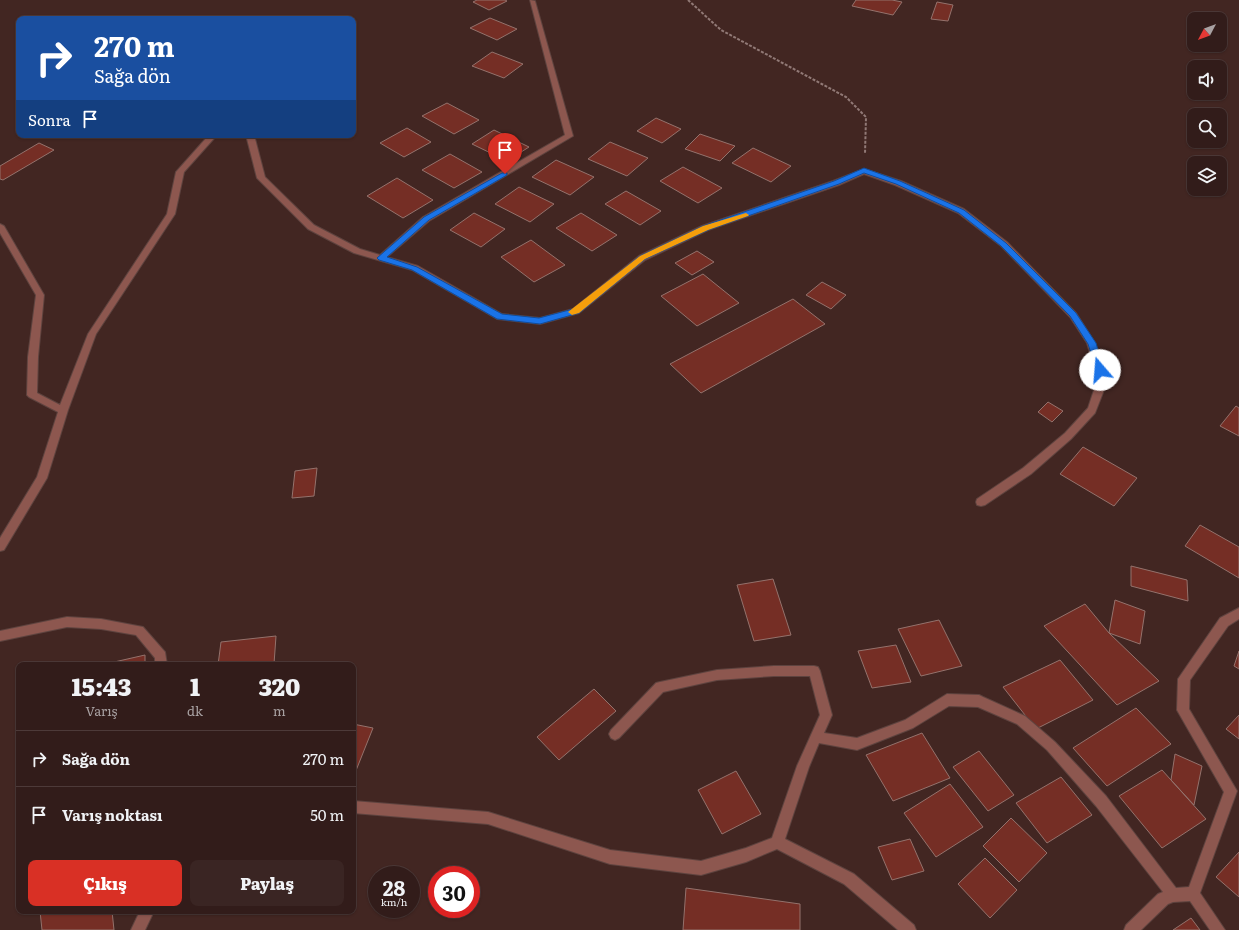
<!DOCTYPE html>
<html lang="tr">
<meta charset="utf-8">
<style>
:root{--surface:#321c1a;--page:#3a2523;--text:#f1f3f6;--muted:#a8a1a2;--line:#4d3a39;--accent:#d93025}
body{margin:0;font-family:Literata,serif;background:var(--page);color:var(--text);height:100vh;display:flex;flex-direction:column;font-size:15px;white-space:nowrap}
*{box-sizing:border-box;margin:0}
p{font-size:13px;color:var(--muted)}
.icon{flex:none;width:22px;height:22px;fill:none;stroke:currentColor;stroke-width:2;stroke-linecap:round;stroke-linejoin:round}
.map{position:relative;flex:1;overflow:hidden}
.panel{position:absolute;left:16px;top:662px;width:340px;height:252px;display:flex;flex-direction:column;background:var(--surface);border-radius:8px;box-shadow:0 1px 3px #0004,0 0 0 1px var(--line)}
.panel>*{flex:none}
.hud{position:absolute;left:16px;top:16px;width:340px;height:122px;border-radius:8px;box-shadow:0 1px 3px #0004,0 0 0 1px var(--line);background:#1a4fa0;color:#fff;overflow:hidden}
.needle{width:26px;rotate:229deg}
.controls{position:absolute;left:1187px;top:12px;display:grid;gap:8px}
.controls a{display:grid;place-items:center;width:40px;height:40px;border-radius:8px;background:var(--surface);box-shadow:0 1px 3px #0004,0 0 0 1px var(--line);font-size:20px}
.speed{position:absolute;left:368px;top:866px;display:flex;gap:8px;font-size:20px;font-weight:700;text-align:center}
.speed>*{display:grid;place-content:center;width:52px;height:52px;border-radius:50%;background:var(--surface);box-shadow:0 1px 3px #0004,0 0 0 1px var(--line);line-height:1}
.speed small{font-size:10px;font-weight:400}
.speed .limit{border:6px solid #d22;background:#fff;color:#111}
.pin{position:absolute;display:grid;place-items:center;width:34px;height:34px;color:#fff;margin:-41px -17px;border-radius:50% 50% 50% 0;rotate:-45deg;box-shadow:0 0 4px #0007}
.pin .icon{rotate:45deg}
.me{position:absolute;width:44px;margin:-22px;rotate:342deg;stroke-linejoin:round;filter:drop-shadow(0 0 3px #0008)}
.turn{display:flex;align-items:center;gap:14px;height:84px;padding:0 12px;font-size:18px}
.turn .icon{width:52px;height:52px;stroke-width:2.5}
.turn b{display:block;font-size:28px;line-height:34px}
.then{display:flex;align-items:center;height:38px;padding:0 12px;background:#0003;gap:8px;font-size:15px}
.eta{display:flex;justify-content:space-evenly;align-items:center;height:68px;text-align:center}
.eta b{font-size:24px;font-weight:800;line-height:28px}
.primary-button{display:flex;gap:8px;margin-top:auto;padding:8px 12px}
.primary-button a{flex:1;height:46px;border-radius:8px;background:var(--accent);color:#fff;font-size:16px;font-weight:800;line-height:46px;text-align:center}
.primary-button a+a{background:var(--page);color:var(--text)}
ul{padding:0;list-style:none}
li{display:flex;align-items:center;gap:12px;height:56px;padding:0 12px;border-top:1px solid var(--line)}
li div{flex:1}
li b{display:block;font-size:15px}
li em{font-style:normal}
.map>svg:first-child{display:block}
</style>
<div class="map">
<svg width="1239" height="930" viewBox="0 0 1239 930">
<rect width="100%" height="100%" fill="#422622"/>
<path fill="#752e25" stroke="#94726c" d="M477,0H505L507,1L489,10L473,2Z
M856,0H892L902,2L893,15L852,6Z
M937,2L953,5L948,21L931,19Z
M490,18L517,29L497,40L470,28Z
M492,52L523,64L504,78L472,66Z
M447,103L479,120L454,134L422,116Z
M656,118L681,129L662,143L637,131Z
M407,128L431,142L404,157L380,143Z
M494,130L529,147L507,161L472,144Z
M700,134L735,146L720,161L685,149Z
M610,142L648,158L627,176L588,159Z
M39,143L54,150L3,180L0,179V166Z
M753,148L791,166L771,182L732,163Z
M450,154L482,172L454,188L422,170Z
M556,160L594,177L570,195L532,177Z
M683,167L722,188L698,203L660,181Z
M397,178L433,200L403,218L367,196Z
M519,187L554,204L530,222L495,204Z
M626,191L661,211L640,225L605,204Z
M474,213L505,229L481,247L450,230Z
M581,213L617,235L592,251L556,228Z
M531,240L565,265L534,282L501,257Z
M697,251L714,262L692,275L675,263Z
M703,274L739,303L697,326L661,296Z
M822,282L846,295L831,309L806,295Z
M793,299L825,324L701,393L670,364Z
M1048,402L1063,411L1052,422L1038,412Z
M1236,406L1239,408V436L1220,426Z
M1083,447L1137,478L1114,506L1060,474Z
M317,468L314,496L292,498L295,471Z
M1200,525L1239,547V578L1185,546Z
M1131,566L1187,580L1188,601L1131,586Z
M773,579L791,635L754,641L737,585Z
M1115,600L1145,611L1140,644L1109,633Z
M1085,604L1109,633L1159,681L1117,705L1044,626Z
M939,620L962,666L921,676L898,629Z
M276,636L274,664L218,665L221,642Z
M896,645L911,682L872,688L858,651Z
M1239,651V669L1234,666Z
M145,655V665H101Z
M1060,660L1093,700L1036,729L1003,687Z
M594,689L616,711L559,760L537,737Z
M1136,708L1171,744L1107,786L1073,748Z
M1239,715V739L1226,729Z
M353,724L373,728L353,778Z
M922,733L950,778L893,801L866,755Z
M979,751L1014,795L988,811L953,767Z
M1175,754L1202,766L1194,805L1171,780Z
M1162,770L1206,819L1162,848L1119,796Z
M736,771L761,814L722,834L698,790Z
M1061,777L1092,815L1047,843L1016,803Z
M950,784L983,827L936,857L904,813Z
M1011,818L1047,853L1019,882L983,846Z
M910,839L924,871L892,880L878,847Z
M1239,852V897L1216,877Z
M985,858L1017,890L990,918L958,884Z
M686,888L800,904V930H683Z
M40,911H112L114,930H42Z
M1191,918L1200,930H1173Z"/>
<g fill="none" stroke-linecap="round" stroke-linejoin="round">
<defs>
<path id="minor" d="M530,0L535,1L573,136L429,221L387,257L418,266L502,314L540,318L573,309L639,256L702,226L833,181L864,169L901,181L964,209L1007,242L1076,313L1095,343L1105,370L1104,390L1095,413L1071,439L1031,474L985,505L981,506L977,505L976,502L977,499L1023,468L1065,433L1088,408L1094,390L1095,370L1087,343L1070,317L1001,246L958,213L895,185L864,174L839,185L708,230L645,260L579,313L540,324L497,319L412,270L354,253L308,229L257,178L246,135H254L265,177L314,225L360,249L380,255L423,217L565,135Z
M209,135H217L184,172L175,214L96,334L68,410L47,478L4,550L0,551V538L37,477L58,412L29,397L27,395L28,357L36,295L0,233V224L4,226L44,295L38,357L37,393L60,405L88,334L167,214L176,172Z
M1239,608V619L1228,626L1190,680L1189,709L1237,791L1200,893L1225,930H1210L1190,901L1173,902L1168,904L1141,930H1124L1126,925L1158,894L1163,892L1096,806L1047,750L1017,724L978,707L949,706L913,728L857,750L819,743L809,767L785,839L854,874L914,925L916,930H898L844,884L777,849L746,862L701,875L610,864L488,824L353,813V801L488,812L610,850L701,861L746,848L772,838L797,766L820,715L810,676H774L717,680L663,692L619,738L615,740L611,738L609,734L611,730L656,683L660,682L717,670L774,666H814L818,667L820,671L832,715L824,733L857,738L905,720L947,694L979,695L983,697L1025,716L1055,742L1106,796L1176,888L1189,887L1224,792L1177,710L1178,679L1220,618Z
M67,617L101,619L143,627L165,652L167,665H155V658L136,635L101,629L67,627L0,641V631Z
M140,911H154L145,930H131Z"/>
</defs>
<use href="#minor" stroke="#5e433f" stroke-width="2"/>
<path stroke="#917976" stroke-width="2" stroke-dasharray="3 1.5" stroke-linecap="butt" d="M688,0L721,30L846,97L866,117L865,154"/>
<use href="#minor" fill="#8d574f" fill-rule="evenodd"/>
</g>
<path fill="#1a73e8" stroke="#114b97" d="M864,168L900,181L964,210L1006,243L1076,313L1096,343L1104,370L1103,372H1097L1088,344L1070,316L1001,246L959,213L896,184L864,173L839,184L708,230L645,259L579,313L540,324L497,319L412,270L379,260L377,258L424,217L502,173H507V175L429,220L387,257L417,267L502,314L539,318L573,309L640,256L703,226L834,181Z"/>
<path fill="#f59e0b" d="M746,213L749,215L748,216L708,230L645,259L579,313L572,315L568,312L640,256L703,226Z"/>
</svg>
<div class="controls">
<a><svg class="needle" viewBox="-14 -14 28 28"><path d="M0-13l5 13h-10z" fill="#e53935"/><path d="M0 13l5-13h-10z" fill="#a8a1a2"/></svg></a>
<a><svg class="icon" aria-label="sound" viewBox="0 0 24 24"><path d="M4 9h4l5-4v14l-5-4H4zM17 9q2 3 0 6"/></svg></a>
<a><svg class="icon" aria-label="search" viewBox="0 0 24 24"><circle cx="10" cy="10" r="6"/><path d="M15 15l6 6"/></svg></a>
<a><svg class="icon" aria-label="layers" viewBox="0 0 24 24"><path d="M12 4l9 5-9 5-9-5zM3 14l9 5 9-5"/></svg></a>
</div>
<div class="speed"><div>28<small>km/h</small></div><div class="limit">30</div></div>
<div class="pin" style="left:505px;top:174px;background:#d93025"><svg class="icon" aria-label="arrive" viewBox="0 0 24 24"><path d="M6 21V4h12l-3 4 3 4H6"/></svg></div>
<svg class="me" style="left:1100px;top:370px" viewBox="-20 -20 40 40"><circle r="19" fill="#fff"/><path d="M0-13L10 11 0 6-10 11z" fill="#1a73e8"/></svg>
<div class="hud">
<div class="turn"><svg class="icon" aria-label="right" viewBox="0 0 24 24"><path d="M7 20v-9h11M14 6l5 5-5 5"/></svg><div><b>270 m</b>Sağa dön</div></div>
<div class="then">Sonra<svg class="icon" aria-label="arrive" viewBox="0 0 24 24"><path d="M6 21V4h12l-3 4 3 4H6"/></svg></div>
</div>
<section class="panel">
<div class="eta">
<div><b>15:43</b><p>Varış</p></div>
<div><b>1</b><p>dk</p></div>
<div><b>320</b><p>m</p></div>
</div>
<ul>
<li><svg class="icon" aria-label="right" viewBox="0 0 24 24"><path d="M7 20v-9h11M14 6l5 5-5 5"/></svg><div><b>Sağa dön</b></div><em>270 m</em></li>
<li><svg class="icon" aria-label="arrive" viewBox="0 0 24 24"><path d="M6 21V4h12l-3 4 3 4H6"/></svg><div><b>Varış noktası</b></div><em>50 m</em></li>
</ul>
<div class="primary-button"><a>Çıkış</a><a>Paylaş</a></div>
</section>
</div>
